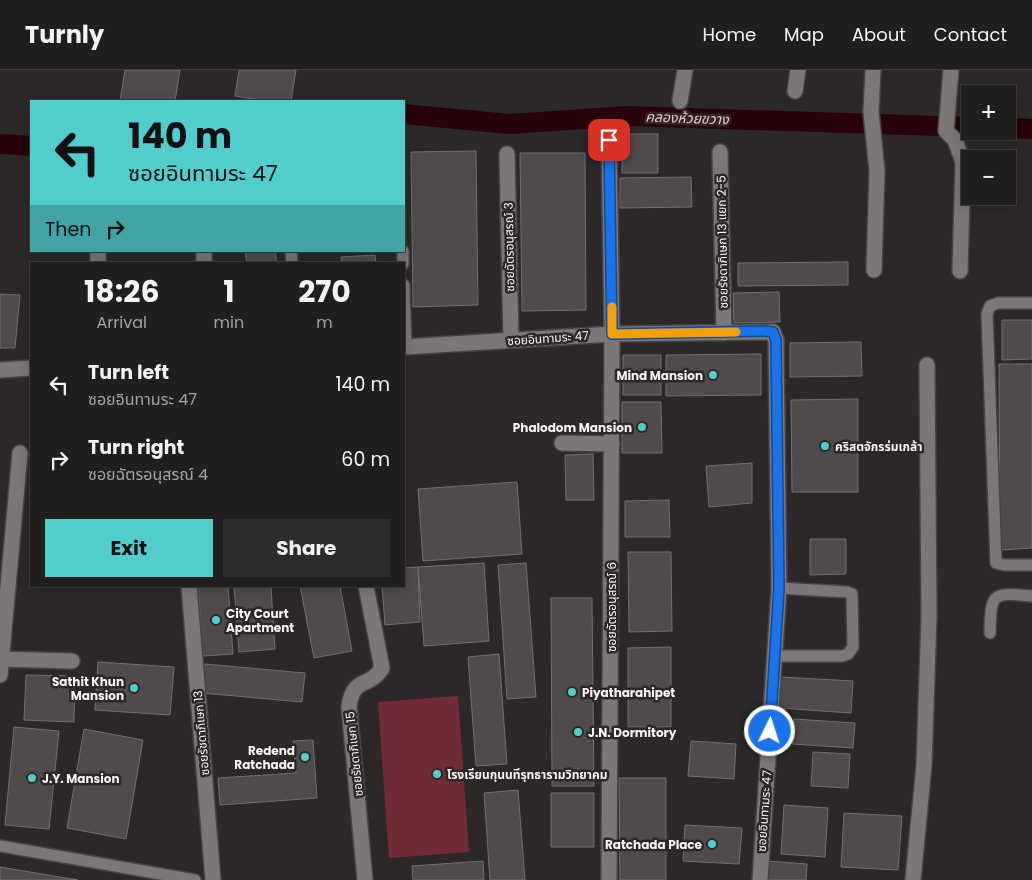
<!DOCTYPE html>
<meta charset="utf-8">
<style>
:root{--surface:#211e1e;--page:#2d2b2b;--text:#f1f3f6;--muted:#a2a2a4;--line:#3e3c3c;--accent:#52cdcc}
body{margin:0;font-family:Poppins,"Noto Sans Thai",sans-serif;background:var(--page);color:var(--text);height:100vh;display:flex;flex-direction:column;font-size:19px;white-space:nowrap}
*{box-sizing:border-box;margin:0}
p{font-size:16px;color:var(--muted)}
.icon{flex:none;width:28px;height:28px;fill:none;stroke:currentColor;stroke-width:2;stroke-linecap:round;stroke-linejoin:round}
.map{position:relative;flex:1;overflow:hidden}
.side{position:absolute;left:30px;top:192px;width:375px;height:325px;display:flex;flex-direction:column;background:var(--surface);border-radius:0px;box-shadow:0 2px 12px #0003,0 0 0 1px var(--line)}
.side>*{flex:none}
.banner{position:absolute;left:30px;top:30px;width:375px;height:152px;border-radius:0px;box-shadow:0 2px 12px #0003,0 0 0 1px var(--line);background:#52cdcc;color:#111;overflow:hidden}
.buttons{position:absolute;left:961px;top:15px;display:grid;gap:10px}
.buttons a{display:grid;place-items:center;width:55px;height:55px;border-radius:0px;background:var(--surface);box-shadow:0 2px 12px #0003,0 0 0 1px var(--line);font-size:25px}
.pin{position:absolute;display:grid;place-items:center;width:42px;height:42px;color:#fff;margin:-21px;border-radius:10px;box-shadow:0 2px 8px #0006}
.me{position:absolute;width:55px;margin:-28px;rotate:4deg;stroke-linejoin:round;filter:drop-shadow(0 0 4px #0008)}
.turn{display:flex;align-items:center;gap:18px;height:105px;padding:0 15px;font-size:22px}
.turn .icon{width:65px;height:65px;stroke-width:2.5}
.turn b{display:block;font-size:35px;line-height:42px}
.then{display:flex;align-items:center;height:48px;padding:0 15px;background:#0003;gap:10px;font-size:19px}
.eta{display:flex;justify-content:space-evenly;align-items:center;height:85px;text-align:center}
.eta b{font-size:30px;font-weight:700;line-height:35px}
.primary-button{display:flex;gap:10px;margin-top:auto;padding:10px 15px}
.primary-button a{flex:1;height:58px;border-radius:0px;background:var(--accent);color:#111;font-size:20px;font-weight:700;line-height:58px;text-align:center}
.primary-button a+a{background:var(--page);color:var(--text)}
ul{padding:0;list-style:none}
li{display:flex;align-items:center;gap:15px;height:75px;padding:0 15px}
li div{flex:1}
li b{display:block;font-size:19px}
li em{font-style:normal}
header{display:flex;align-items:center;gap:30px;box-sizing:border-box;height:70px;padding:0 25px;background:var(--surface);border-bottom:1px solid var(--line)}
header strong{font-size:24px}
nav{display:flex;gap:28px;margin-inline-start:auto;font-size:18px}
.map>svg:first-child{display:block}
</style>
<header>
<strong>Turnly</strong>
<nav><a>Home</a><a>Map</a><a>About</a><a>Contact</a></nav>
</header>
<div class="map">
<svg width="1032" height="810" viewBox="0 0 1032 810">
<rect width="100%" height="100%" fill="#2c2828"/>
<path fill="#722b35" d="M458,626L469,782L389,788L378,632Z"/>
<g fill="none" stroke-linecap="round" stroke-linejoin="round">
<path stroke="#280309" stroke-width="20" d="M404,44L510,54L627,46L970,57
M1008,58L1032,59
M0,74L31,76"/>
</g>
<path fill="#4f4b4c" stroke="#736f6f" d="M125,0H180L175,31H120Z
M239,0H296L291,31H266L235,26Z
M622,64H658V103H622Z
M476,81L478,235L413,237L411,82Z
M520,83H585L586,240L522,241Z
M691,107L692,137L620,138V108Z
M245,181H275L277,194H247Z
M375,185L376,194H342L341,187Z
M848,192V215L738,216V193Z
M779,222L780,252L734,253L733,223Z
M0,224L20,225L15,278H0Z
M1002,250H1032V289L1002,290Z
M861,272L862,306L790,307V273Z
M761,284V325L666,326V285Z
M623,285H661V325H623Z
M999,294H1032V478L1000,480Z
M858,329V422H792L791,330Z
M622,332H661L662,383H622Z
M593,384L594,430H566L565,385Z
M752,393V433L709,437L706,396Z
M517,412L522,484L423,491L418,419Z
M669,430L670,467H625V431Z
M810,469H846V504L810,505Z
M628,482H671L672,561L629,562Z
M484,493L489,571L424,576L418,497Z
M526,493L536,627L507,629L498,495Z
M418,497L420,552L385,555L382,516H404V498Z
M198,516H228L233,584L203,586Z
M234,516H271L275,579L239,582Z
M300,516H340L352,581L314,588Z
M551,528H592L594,716H552Z
M671,577V657H628V578Z
M499,584L507,694L476,696L468,587Z
M98,592L174,597L170,645L95,640Z
M205,594L305,603L302,632L202,623Z
M26,605L75,606L74,652L24,650Z
M781,607L853,611L851,643L779,638Z
M794,649L855,653L853,678L792,674Z
M14,657L59,661L49,759L5,755Z
M84,659L143,670L126,769L67,758Z
M313,670L317,728L220,735L218,708L296,703L293,671Z
M691,671L736,674L734,709L688,706Z
M813,682L850,684L848,718L811,716Z
M619,708H666V810H620Z
M518,720L525,810H490L484,723Z
M551,723H594V777H551Z
M784,735L828,738L825,787L781,784Z
M844,743L902,746L898,800L841,797Z
M685,755L742,758L739,794L683,791Z
M483,791L484,810H413L412,796Z
M767,791L807,794L806,810H766Z
M0,797L78,810H0Z"/>
<g fill="none" stroke-linecap="round" stroke-linejoin="round">
<defs>
<path id="lane" d="M291,181L292,194
M403,181V194
M404,215L406,277
M1032,233H998L990,236L987,244L996,493L1004,495H1032
M990,563C991,523 991,522 1032,526
M774,586H842L848,584L853,577L852,524L847,522L779,518
M0,776L195,810"/>
<path id="street" d="M873,0L871,42L877,101L874,200
M951,0L946,61L955,70L963,92L960,201
M795,21L798,0
M680,31L685,0
M720,82L724,263
M507,84L511,270
M98,194V181
M204,194V181
M404,277L612,264L773,262L776,270L779,518L760,810
M0,300L31,298
M562,373L612,374
M189,516L213,810
M0,589L72,591
M0,605L20,383
M365,810L349,637C353,605 370,619 382,598L366,516
M609,810L612,264L609,70
M913,810L924,695L929,546L927,295"/>
</defs>
<use href="#lane" stroke="#464343" stroke-width="14"/>
<use href="#street" stroke="#464343" stroke-width="18"/>
<use href="#lane" stroke="#7c7777" stroke-width="11"/>
<use href="#street" stroke="#7c7777" stroke-width="15"/>
</g>
<g fill="none" stroke-linecap="round" stroke-linejoin="round">
<defs>
<path id="route" d="M609,70L612,264L764,261L773,262L776,270L779,518L770,661"/>
</defs>
<use href="#route" stroke="#114b97" stroke-width="12"/>
<use href="#route" stroke="#1a73e8" stroke-width="9"/>
<path stroke="#f59e0b" stroke-width="9" d="M612,237V264L736,262"/>
</g>
<g fill="#52cdcc" stroke="#2c2828" stroke-width="2">
<circle cx="713" cy="305" r="5"/>
<circle cx="642" cy="357" r="5"/>
<circle cx="825" cy="376" r="5"/>
<circle cx="216" cy="550" r="5"/>
<circle cx="134" cy="618" r="5"/>
<circle cx="572" cy="622" r="5"/>
<circle cx="578" cy="662" r="5"/>
<circle cx="305" cy="687" r="5"/>
<circle cx="437" cy="704" r="5"/>
<circle cx="32" cy="708" r="5"/>
<circle cx="712" cy="774" r="5"/>
</g>
<g text-anchor="middle" dominant-baseline="central" stroke-width="5" stroke-linejoin="round" paint-order="stroke">
<g font-size="12" fill="#f6f3f3" stroke="#2c2828">
<text transform="translate(722 172) rotate(-91)">ซอยรัชดาภิเษก 13 แยก 2-5</text>
<text transform="translate(509 177) rotate(-91)">ซอยฉัตรอนุสรณ์ 3</text>
<text transform="translate(548 268) rotate(-4)">ซอยอินทามระ 47</text>
<text transform="translate(611 537) rotate(-90)">ซอยฉัตรอนุสรณ์ 6</text>
<text transform="translate(201 663) rotate(-95)">ซอยรัชดาภิเษก 13</text>
<text transform="translate(354 684) rotate(-96)">ซอยรัชดาภิเษก 15</text>
<text transform="translate(764 741) rotate(-86)">ซอยอินทามระ 47</text>
</g>
<g font-size="12" font-weight="bold" fill="#f6f3f3" stroke="#2c2828" text-anchor="start">
<text x="703" y="305" text-anchor="end">Mind Mansion</text>
<text x="632" y="357" text-anchor="end">Phalodom Mansion</text>
<text x="835" y="376">คริสตจักรร่มเกล้า</text>
<text x="226" y="543">City Court<tspan x="226" dy="14">Apartment</tspan></text>
<text x="124" y="611" text-anchor="end">Sathit Khun<tspan x="124" dy="14">Mansion</tspan></text>
<text x="582" y="622">Piyatharahipet</text>
<text x="588" y="662">J.N. Dormitory</text>
<text x="295" y="680" text-anchor="end">Redend<tspan x="295" dy="14">Ratchada</tspan></text>
<text x="447" y="704">โรงเรียนกุนนทีรุทธารามวิทยาคม</text>
<text x="42" y="708">J.Y. Mansion</text>
<text x="702" y="774" text-anchor="end">Ratchada Place</text>
</g>
<g font-size="14" font-style="italic" fill="#f0c1c4" stroke="#2c2828">
<text transform="translate(687 48) rotate(2)">คลองห้วยขวาง</text>
</g>
</g>
</svg>
<div class="buttons">
<a>+</a>
<a>−</a>
</div>
<div class="pin" style="left:609px;top:70px;background:#d93025"><svg class="icon" aria-label="arrive" viewBox="0 0 24 24"><path d="M6 21V4h12l-3 4 3 4H6"/></svg></div>
<svg class="me" style="left:770px;top:661px" viewBox="-20 -20 40 40"><circle r="17" fill="#1a73e8" stroke="#fff" stroke-width="3"/><path d="M0-11L8 9 0 5-8 9z" fill="#fff"/></svg>
<div class="banner">
<div class="turn"><svg class="icon" aria-label="left" viewBox="0 0 24 24"><path d="M17 20v-9H6M10 6l-5 5 5 5"/></svg><div><b>140 m</b>ซอยอินทามระ 47</div></div>
<div class="then">Then<svg class="icon" aria-label="right" viewBox="0 0 24 24"><path d="M7 20v-9h11M14 6l5 5-5 5"/></svg></div>
</div>
<section class="side">
<div class="eta">
<div><b>18:26</b><p>Arrival</p></div>
<div><b>1</b><p>min</p></div>
<div><b>270</b><p>m</p></div>
</div>
<ul>
<li><svg class="icon" aria-label="left" viewBox="0 0 24 24"><path d="M17 20v-9H6M10 6l-5 5 5 5"/></svg><div><b>Turn left</b><p>ซอยอินทามระ 47</p></div><em>140 m</em></li>
<li><svg class="icon" aria-label="right" viewBox="0 0 24 24"><path d="M7 20v-9h11M14 6l5 5-5 5"/></svg><div><b>Turn right</b><p>ซอยฉัตรอนุสรณ์ 4</p></div><em>60 m</em></li>
</ul>
<div class="primary-button"><a>Exit</a><a>Share</a></div>
</section>
</div>
